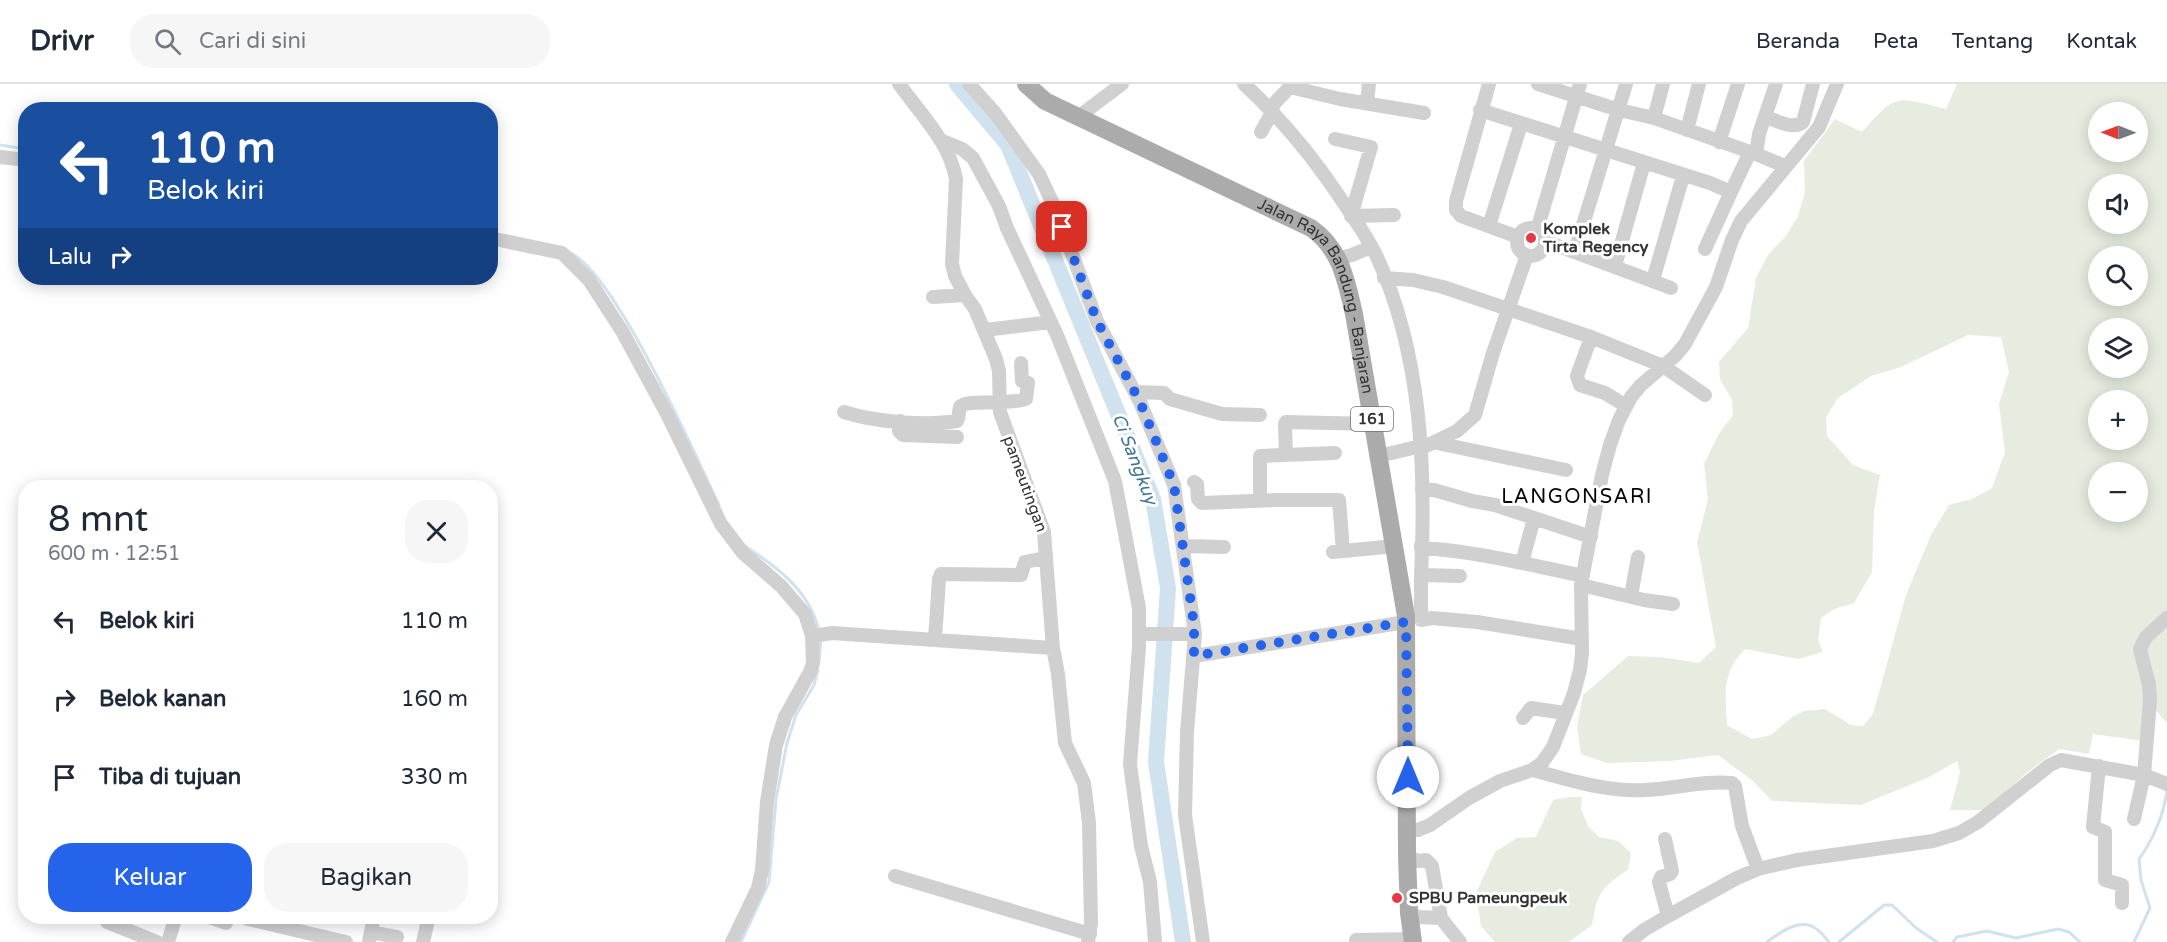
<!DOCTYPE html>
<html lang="id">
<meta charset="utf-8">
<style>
:root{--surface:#fff;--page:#f6f6f7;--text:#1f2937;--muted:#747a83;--line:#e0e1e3;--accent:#2563eb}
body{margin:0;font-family:"Varela Round",sans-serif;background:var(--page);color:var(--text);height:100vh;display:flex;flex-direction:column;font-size:22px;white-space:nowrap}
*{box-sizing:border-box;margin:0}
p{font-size:20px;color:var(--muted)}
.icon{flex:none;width:33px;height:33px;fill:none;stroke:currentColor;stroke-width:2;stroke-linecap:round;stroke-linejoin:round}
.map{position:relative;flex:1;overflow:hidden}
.drawer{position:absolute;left:18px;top:396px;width:480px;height:444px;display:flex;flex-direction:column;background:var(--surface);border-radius:24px;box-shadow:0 3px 15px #0003}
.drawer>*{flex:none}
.guide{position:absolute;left:18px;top:18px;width:480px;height:183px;border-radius:24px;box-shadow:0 3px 15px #0003;background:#1a4fa0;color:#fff;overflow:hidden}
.needle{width:39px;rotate:271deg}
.fabs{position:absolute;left:2088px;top:18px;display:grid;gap:12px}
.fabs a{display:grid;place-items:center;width:60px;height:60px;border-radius:50%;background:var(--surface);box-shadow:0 3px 15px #0003;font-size:30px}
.pin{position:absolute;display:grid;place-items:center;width:51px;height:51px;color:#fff;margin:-26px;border-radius:12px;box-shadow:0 3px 9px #0006}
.me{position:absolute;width:66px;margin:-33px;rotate:0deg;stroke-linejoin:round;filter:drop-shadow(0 0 4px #0008)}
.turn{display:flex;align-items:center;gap:21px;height:126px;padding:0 30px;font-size:27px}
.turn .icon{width:78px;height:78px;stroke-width:2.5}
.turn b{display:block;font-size:42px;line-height:51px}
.then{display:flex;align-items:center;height:57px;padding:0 30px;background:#0003;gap:12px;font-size:22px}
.round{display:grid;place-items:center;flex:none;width:63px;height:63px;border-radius:24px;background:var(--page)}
.overview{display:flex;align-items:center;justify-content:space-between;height:102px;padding:0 30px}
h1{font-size:36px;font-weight:600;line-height:45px}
.button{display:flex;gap:12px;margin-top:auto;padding:12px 30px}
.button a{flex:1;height:69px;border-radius:24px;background:var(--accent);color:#fff;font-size:24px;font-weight:600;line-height:69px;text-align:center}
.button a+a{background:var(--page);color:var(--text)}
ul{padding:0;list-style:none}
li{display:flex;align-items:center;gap:18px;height:78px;padding:0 30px}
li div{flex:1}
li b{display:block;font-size:22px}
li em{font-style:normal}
header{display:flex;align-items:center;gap:36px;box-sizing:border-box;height:84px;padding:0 30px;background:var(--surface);border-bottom:2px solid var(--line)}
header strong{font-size:28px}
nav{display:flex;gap:33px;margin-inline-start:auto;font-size:21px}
.search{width:420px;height:54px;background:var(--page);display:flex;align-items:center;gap:15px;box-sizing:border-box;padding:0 21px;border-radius:24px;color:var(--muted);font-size:22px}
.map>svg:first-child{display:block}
</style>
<header>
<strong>Drivr</strong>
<div class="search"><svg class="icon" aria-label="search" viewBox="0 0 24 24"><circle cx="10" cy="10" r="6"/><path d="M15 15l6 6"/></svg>Cari di sini</div>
<nav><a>Beranda</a><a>Peta</a><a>Tentang</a><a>Kontak</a></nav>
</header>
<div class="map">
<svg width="2167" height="858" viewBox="0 0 2167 858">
<rect width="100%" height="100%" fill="#fff"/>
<path fill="#e6ecdf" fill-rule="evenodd" d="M1957,0H2167V639L2146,615L2142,636L2143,657L2093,650L2089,670L2059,665L2025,690L1987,726H1950L1960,688L1957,677L1929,693L1861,721L1772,717L1753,697L1718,671L1670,677L1607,679L1581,670L1577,643L1583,611L1628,572L1660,573L1699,579L1716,563L1697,458L1708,415L1704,380L1718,351L1733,331L1732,316L1720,295L1719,278L1748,244L1756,194L1768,171L1786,152L1798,132L1805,108L1804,77L1835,35L1862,48C1897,9 1895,12 1946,25ZM2098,28H2138V68H2098ZM2098,100H2138V140H2098ZM2098,172H2138V212H2098ZM2098,244H2138V284H2098ZM1968,251L2001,253L2009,288L1999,320L2005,368L1992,404L1972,415L1949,421L1931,451L1906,511L1873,630L1863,642L1851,641L1825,625L1804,627L1791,634L1771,651L1752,655L1727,641C1725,610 1722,588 1745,565L1798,575L1823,568L1818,556L1821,534L1834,525L1854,519L1872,488L1874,427L1880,391L1853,381L1827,352L1826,333L1838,314L1871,292L1901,283ZM2098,316H2138V356H2098ZM2098,388H2138V428H2098Z
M1569,713H1582L1581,725L1588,742L1599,753L1618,757L1631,769L1628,786C1601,803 1597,810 1592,841L1569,858H1495L1481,842L1476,809L1495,768L1517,754L1536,753L1553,716Z"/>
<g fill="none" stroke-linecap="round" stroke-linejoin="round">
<path stroke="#cfe2ee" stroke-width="3" d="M0,61L26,65
M570,169C615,188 695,371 719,421
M745,462C777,483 810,507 819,547
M819,577L821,556
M741,858L769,798L776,715L787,659L796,631L814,601L818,586
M1767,858C1780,848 1800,834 1815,844C1821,847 1825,854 1829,858
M1839,858L1884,821H1892L1916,844L1937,858
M1953,858L1957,853L1987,847L2016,854L2058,845L2069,848L2080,858
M2134,858L2150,824L2141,796L2139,775C2153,756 2165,728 2167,705"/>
<path stroke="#cfe2ee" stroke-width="16" d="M957,0L1008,61L1153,415L1168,504L1156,678L1183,858"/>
<path stroke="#d0d0d0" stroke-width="14" d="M899,0C920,29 950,59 956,95L952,180L955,192L965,211L975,225L996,275L999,287L1000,328L1044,448L1053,564L1058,590L1065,659L1084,699L1089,739L1091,839L1088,858
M969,0L995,29L1039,90L1055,124L1097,237L1140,318L1174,401L1195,550L1187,648L1185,731L1203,858
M1244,0C1283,36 1314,74 1343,118C1355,136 1368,154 1377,173C1422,271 1426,385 1421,491L1460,492
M1489,0L1456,117V126L1461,132L1518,153
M1538,0L1619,26L1654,34L1756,70L1759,50L1776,0
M1367,19L1369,0
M1270,24L1269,25L1289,4H1294L1340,15L1424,29
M1480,26L1710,99L1731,108L1705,165
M1078,33L1122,0
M1766,33C1778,37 1792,46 1803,38L1813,0
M1654,34L1663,0
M1687,46L1699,0
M1261,48L1273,27
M1335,55L1371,63L1351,132L1394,131
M940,56L962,65L973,74L999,122L1007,144L1057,251L1115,397L1139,524V563L1130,680L1141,762L1150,798L1155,858
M1719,58L1738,0
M1756,70L1780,80
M0,73L26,76
M1731,108L1750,68
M1489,142L1521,40
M1517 158a14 14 0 1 1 28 0a14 14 0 1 1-28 0Z
M1537,146L1580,0
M490,154L562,169L589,196L622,247L667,330L721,440L743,469L781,502L805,530L812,552L813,579L810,588L785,633L776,661L767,718L762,786L758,804L732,858
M1545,157L1671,204
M1575,167L1626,0
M1339,174L1352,171L1371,163
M1615,182L1644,79
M1384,191V194L1413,196L1443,203L1591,253L1663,282L1705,311
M1653,196L1683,92
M933,213L965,211
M985,246L1051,238
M1591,253L1577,292L1580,301L1605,309L1626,322
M1135,308L1164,309L1170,315L1222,330L1260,331
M844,328C874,338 926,342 957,337C960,332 958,328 960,323C964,315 1013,321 1026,315L1028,299L1022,297L1021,279
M900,337L899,347L903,351L957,353
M1437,359L1566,386
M1286,371L1285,340L1286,338L1373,340
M1379,372L1421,362L1420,365L1457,347L1475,331L1493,269L1527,171
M1194,398L1197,400L1198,415L1202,419L1276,416H1339L1343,467
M1422,403V406H1434L1472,417L1495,421L1534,434
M1260,417V372L1335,369
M1421,461V464C1476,467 1530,481 1583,492
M1184,462L1224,463
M1333,468L1395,462
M1522,479L1534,434L1591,453
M1581,501L1644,516L1673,520
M1631,512L1638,473
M1406,532L1421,533V536L1432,534L1477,538L1582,555
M1421,533V488
M1139,550H1195
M812,552L832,549L1053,564
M935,555L939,495L941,490L1021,491L1025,478L1045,474
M1194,572L1406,538
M1523,634L1531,624L1565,629
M2099,682L2093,743L2105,748V796L2122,801V819
M1532,686C1570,696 1606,708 1645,706C1674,705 1704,696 1732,699L1735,702L1742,742L1758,785
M2134,735L2144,691L2150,617L2149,601L2140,565L2146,553L2167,534
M1408,745L1418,746L1430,741L1469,714L1500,697L1532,686L1542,679L1553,663L1574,609L1580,586L1582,569L1581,501L1602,391L1610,361L1619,336L1631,313L1641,301L1675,272L1685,260L1716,203L1732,156L1741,137L1819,43L1837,0
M1665,755L1672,787L1670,790L1661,793L1659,798L1668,832
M1407,771L1417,777L1426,776L1432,782L1441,834L1460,858
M895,792L1090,850
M1409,829L1418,833L1441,834
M206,832L226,839
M248,835L346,858
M107,838L157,858
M371,848L397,853
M1356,856L1412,855
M168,858L176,832
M369,858L374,832
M423,858L429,832
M1629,858L1644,846L1668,832L1737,794L1758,785L1797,776L1933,757L1959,749L1978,738L2050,681L2061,676L2144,691L2167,700"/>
<path stroke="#ababab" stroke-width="18" id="s1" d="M1026,0L1045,17L1311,144C1341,165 1346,196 1354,230L1406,532L1407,771L1409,829L1413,858"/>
</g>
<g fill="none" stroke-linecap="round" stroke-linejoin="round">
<path stroke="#2563eb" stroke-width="10" stroke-dasharray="0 18" d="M1062,143L1097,237L1140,318L1174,401L1194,541V572L1406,538L1408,693"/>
</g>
<g fill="#e63946" stroke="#fff" stroke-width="2">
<circle cx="1531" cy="154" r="6"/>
<circle cx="1397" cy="814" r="6"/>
</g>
<g text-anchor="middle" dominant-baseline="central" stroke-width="6" stroke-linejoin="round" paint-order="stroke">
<rect fill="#fff" stroke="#707070" stroke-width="1.5" x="1351" y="323" width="42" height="24" rx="4.5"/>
<g font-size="15" font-weight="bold" fill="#333">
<text x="1372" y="335">161</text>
</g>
<g font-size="16" font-weight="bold" fill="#333" stroke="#fff" text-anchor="start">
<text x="1543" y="145">Komplek<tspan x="1543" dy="18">Tirta Regency</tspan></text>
<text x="1409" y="814">SPBU Pameungpeuk</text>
</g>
<g font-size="16" fill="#333" stroke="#fff">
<text stroke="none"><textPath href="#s1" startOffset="381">Jalan Raya Bandung - Banjaran</textPath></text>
<text transform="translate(1025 400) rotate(70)">pameutingan</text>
</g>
<g font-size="18" font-style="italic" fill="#3f7597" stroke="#fff">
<text transform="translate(1135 375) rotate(69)">Ci Sangkuy</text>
</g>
<g font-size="20" letter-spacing="1.5" fill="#000" stroke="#fff">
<text x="1577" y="413">LANGONSARI</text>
</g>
</g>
</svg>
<div class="fabs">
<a><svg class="needle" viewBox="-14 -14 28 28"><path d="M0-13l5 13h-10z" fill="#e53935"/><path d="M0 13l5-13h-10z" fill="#747a83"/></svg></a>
<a><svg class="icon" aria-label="sound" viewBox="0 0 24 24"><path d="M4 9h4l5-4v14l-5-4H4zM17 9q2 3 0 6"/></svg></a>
<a><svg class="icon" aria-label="search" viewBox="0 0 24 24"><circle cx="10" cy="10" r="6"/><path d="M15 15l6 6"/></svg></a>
<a><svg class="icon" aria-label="layers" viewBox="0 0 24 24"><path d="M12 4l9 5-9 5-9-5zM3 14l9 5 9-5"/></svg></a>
<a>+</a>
<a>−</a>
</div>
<div class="pin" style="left:1062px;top:143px;background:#d93025"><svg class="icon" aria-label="arrive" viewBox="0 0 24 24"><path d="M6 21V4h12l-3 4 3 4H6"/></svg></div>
<svg class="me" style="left:1408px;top:693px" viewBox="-20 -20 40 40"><circle r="19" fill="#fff"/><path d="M0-13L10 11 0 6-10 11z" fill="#2563eb"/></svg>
<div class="guide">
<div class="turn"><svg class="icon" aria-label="left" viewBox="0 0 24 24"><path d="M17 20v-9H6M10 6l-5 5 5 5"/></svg><div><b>110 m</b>Belok kiri</div></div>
<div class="then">Lalu<svg class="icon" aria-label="right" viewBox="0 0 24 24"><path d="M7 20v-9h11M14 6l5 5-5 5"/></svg></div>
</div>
<section class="drawer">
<div class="overview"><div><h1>8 mnt</h1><p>600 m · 12:51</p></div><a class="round"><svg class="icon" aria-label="close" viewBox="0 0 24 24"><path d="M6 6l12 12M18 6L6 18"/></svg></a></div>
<ul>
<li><svg class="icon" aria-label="left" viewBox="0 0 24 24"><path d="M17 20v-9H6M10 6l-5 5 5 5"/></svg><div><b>Belok kiri</b></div><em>110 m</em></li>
<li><svg class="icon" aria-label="right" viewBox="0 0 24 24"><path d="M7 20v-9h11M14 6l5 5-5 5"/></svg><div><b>Belok kanan</b></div><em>160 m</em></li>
<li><svg class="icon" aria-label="arrive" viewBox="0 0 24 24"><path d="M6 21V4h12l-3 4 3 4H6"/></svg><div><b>Tiba di tujuan</b></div><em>330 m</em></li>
</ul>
<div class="button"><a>Keluar</a><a>Bagikan</a></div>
</section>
</div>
